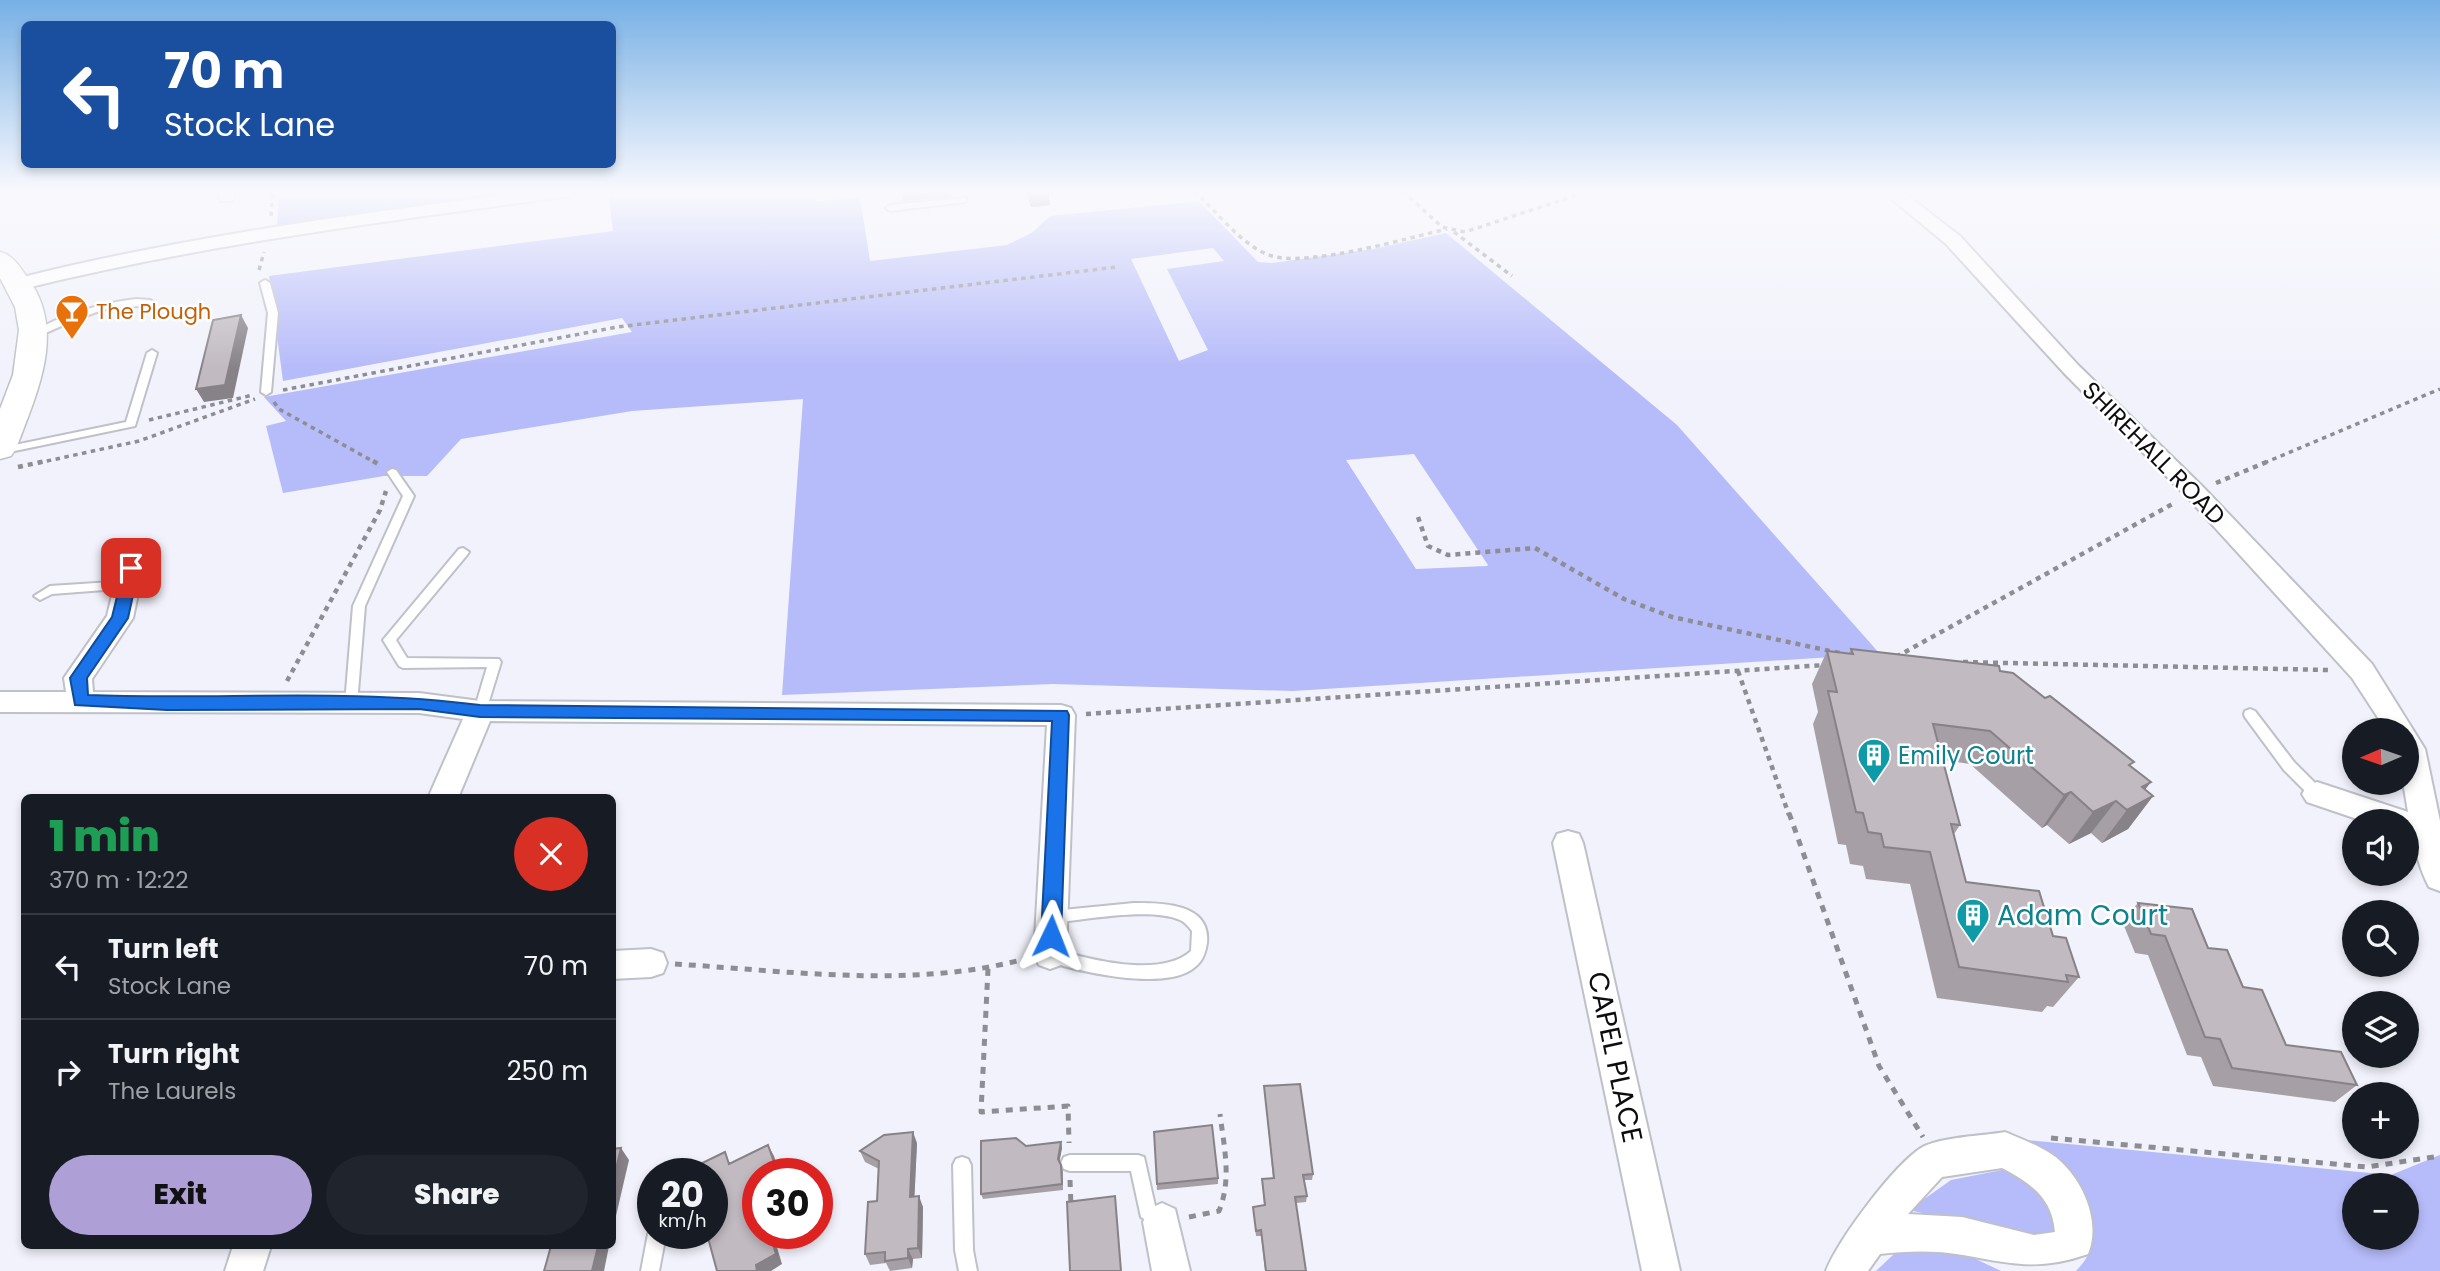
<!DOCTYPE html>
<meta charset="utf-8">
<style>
:root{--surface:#171b24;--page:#20242c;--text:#f1f3f6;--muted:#9ea1a6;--line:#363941;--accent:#af9fd7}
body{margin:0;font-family:Poppins,sans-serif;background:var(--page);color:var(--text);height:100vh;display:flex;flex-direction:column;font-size:26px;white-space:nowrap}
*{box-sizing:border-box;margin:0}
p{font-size:23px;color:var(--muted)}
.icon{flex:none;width:38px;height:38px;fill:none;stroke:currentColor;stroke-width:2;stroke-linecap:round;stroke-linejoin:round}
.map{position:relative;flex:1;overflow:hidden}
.side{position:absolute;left:21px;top:794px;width:595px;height:455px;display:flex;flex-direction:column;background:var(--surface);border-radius:10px;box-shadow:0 4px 10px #0003}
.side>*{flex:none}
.banner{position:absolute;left:21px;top:21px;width:595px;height:147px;border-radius:10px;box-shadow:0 4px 10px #0003;background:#1a4fa0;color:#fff;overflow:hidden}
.needle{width:46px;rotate:268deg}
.fabs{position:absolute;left:2342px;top:718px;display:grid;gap:14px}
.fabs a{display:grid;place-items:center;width:77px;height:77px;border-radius:50%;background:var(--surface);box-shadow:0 4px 10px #0003;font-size:35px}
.speed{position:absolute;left:637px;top:1158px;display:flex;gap:14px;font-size:35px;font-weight:700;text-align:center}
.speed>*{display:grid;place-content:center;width:91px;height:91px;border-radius:50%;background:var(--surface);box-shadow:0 4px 10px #0003;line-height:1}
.speed small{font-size:18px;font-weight:400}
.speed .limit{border:10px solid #d22;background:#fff;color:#111}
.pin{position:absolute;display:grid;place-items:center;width:60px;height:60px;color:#fff;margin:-30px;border-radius:14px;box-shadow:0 4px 10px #0006}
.me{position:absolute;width:77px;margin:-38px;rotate:2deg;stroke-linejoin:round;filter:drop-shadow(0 0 5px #0008)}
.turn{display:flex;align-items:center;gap:24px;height:147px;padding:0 28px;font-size:32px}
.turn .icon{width:91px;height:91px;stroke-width:2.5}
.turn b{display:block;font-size:49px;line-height:60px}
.round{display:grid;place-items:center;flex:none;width:74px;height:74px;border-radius:37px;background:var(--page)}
.summary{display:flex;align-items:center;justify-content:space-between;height:119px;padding:0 28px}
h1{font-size:42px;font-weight:800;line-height:52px;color:#1e9e55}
.primary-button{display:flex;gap:14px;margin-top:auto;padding:14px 28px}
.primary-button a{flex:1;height:80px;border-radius:42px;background:var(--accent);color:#111;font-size:28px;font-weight:800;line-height:80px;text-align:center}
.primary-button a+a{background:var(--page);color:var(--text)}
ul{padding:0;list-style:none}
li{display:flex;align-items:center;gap:21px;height:105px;padding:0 28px;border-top:2px solid var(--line)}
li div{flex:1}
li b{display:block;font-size:26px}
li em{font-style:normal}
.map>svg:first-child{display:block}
</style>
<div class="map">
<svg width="2440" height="1271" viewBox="0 0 2440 1271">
<rect width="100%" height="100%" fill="#f1f2fb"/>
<path fill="#b6bbf9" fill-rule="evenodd" d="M279,191H541L277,226Z
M608,191H816L817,201L860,197L870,261L1007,245L1033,232L1050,216L1199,201L1258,262L1272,263L1373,249L1446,233L1677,425L1880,654L1293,691L1053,684L782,695L803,399L632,411L461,439L427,476H384L283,493L266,426L286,421L264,397L632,332L622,318L283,381L269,276L613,231ZM1213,248L1224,261L1167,269L1208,350L1179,361L1131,259ZM1414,454L1488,565L1487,566L1416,569L1346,460Z
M2017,1139L2391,1175L2440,1155V1271H2076C2127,1219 2053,1170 2017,1139ZM2354,1185H2406V1237H2354Z
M2007,1169C2034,1179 2065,1210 2050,1240L1913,1211V1207L1951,1180Z
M1932,1247L1963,1253L2001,1271H1876L1894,1254Z"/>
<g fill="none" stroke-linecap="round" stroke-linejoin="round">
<defs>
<path id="service" d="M963,198H966V202L890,211L886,208L890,205Z
M265,280L270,283L278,313L271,392L266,395L261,392L268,313L260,283Z
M136,299L150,300L155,303C149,307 118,306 106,309C83,316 61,326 39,336H33L31,334C55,316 106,302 136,299Z
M152,350L157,353L135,426L0,454V448L126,422L147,353Z
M392,469L396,470L414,496L365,606L357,704L356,707H346L345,704L353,606L403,496L387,472Z
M463,548L469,552L467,555L396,640L407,658L499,659L501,662L486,711L485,714H475L474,711L487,667L403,668L399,666L383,640L459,549Z
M127,581L131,582L133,585L131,588L52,594L40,600L34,596L50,586Z
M2250,709L2255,711L2294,762L2322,790L2324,794L2322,798L2317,799L2312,798L2284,770L2245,717L2244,714L2245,711Z
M1134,903C1162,903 1211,903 1207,943C1205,955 1202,963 1191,970C1160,990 1078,972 1045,960L1042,955L1045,950L1050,948C1087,959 1160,979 1191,951L1192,931C1188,926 1185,922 1180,920C1150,907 1085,920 1052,923L1047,921L1045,917L1047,913L1052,911Z
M1070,1155H1138L1144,1157L1155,1206L1165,1214L1168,1220L1165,1226L1159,1229L1141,1217L1131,1171H1070L1064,1169L1061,1163L1064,1157Z
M962,1157L968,1159L971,1165L973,1250L977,1271H959L955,1250L953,1165L956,1159Z
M653,1227V1234H666L659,1271H641L648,1234Z"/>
<path id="minor" d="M218,191H236L232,201H220Z
M533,191H579L570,196C382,222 203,244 18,290L8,284L11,280C183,236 357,214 533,191Z
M1882,191H1902L1960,236L2078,365L2203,487L2372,664L2425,749L2440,821V891L2429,887C2419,868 2415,849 2411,828L2406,831V821H2363L2307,802L2302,794L2307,786L2317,782L2408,812L2403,782H2406V730H2386L2352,678L2187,497L2064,373L1946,244Z
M135,542L144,544L147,550L133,618L92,679L93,692L419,693L480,701L1061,705L1071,708L1075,715L1066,955L1061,965L1050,969L1039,965L1034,955L1047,725L490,721L458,798H428L463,719L419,713L0,712V692H66L64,678L107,616L123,550L126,544Z
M1568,831L1579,834L1583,843L1680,1271H1642L1553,843L1557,834Z
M651,949L663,953L667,963L663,973L651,977L612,979V951Z
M2005,1132C2021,1139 2046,1148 2059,1160C2084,1182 2101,1223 2088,1254C2040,1271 2012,1264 1963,1255C1935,1250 1907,1251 1880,1254L1868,1271H1826C1838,1240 1893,1166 1921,1148C1939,1137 1983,1136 2005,1132ZM2002,1168C2030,1183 2052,1197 2055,1232L2034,1235L1962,1217L1908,1214L1942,1177Z
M1162,1203L1175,1209L1190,1271H1152L1143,1222L1149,1209Z
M233,1246H271L263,1271H225Z"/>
<path id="secondary" d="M0,252C13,255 19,266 27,277C68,331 36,394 16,449L11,456L0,459V409L13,375L19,330L15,307L0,278Z"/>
</defs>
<use href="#service" stroke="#bfc0c8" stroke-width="4"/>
<use href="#minor" stroke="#bfc0c8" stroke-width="4"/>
<use href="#secondary" stroke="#bfc0c8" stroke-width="3"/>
<path stroke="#8d8e94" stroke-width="3.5" stroke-dasharray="4.5 4.5" stroke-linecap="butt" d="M1194,191C1217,211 1242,247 1272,256C1308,267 1408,238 1447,229
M1403,191L1442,227L1465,232L1589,191
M271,216L273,191
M1454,232L1512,276
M259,270L264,252
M283,390L617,327L1117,267
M274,402L279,409L376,463
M149,420L253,395
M38,463L139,441L255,399
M2264,463L2440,389"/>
<path stroke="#8d8e94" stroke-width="4.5" stroke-dasharray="5 5" stroke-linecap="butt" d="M373,461L380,465
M18,467L46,461
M2216,483L2269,461
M1418,517L1428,546L1448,555L1535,548L1624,599L1672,617L1844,654
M1896,657L2176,502
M1963,662L2328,670
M1738,671L1789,815
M287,681L380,510L386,491
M1086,714L1825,665"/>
<path stroke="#8d8e94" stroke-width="5" stroke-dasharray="7 7" stroke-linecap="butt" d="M1789,813L1879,1066L1923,1137
M675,964C790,971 912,989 1025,959
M988,969L981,1112L1068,1106L1069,1143
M2051,1138L2367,1167L2440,1156
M1070,1180L1071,1206
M1189,1217L1219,1211C1232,1179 1224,1147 1220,1114"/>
<use href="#service" fill="#fff" fill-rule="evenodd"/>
<use href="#minor" fill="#fff" fill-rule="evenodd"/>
<use href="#secondary" fill="#fff" fill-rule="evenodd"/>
</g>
<path fill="#a6a0a6" d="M901,191H951V197L903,201Z
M1026,191H1048L1050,205L1031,207Z
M1851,649L2000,671L2131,767L2145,790L2153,796L2128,829L2102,843L2091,833L2069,844L2047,825L2042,828L1970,764L1943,760L1960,825L1954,834L1966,882L2053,936L2079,977L2053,1007L2047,1006L2042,1012L1937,998L1910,884L1866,879L1863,866L1850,864L1846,845L1838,844L1813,724L1818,712L1812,684L1827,651L1849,654Z
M2138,903L2208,948L2243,987L2286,1045L2357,1085L2335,1102L2213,1086L2201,1057L2187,1055L2148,955L2135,953L2122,921Z
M1264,1086L1313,1174L1312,1180H1304L1307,1196L1306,1202L1296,1203L1306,1271H1265L1261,1236H1256L1253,1207L1264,1205L1262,1179L1273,1178Z
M1154,1132L1218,1178V1184L1157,1190Z
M1061,1142L1062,1148L1059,1161L1063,1171V1190L983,1199L981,1194L1026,1146Z
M917,1143L914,1196L923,1207L922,1258L913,1259L912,1268L890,1271L886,1263L870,1265L865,1254L877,1201L879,1169L865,1162L860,1151Z"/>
<path fill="#878287" d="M1029,191H1048L1050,205L1031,207Z
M241,315L248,328L233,398L204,402L196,389Z
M2151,782L2131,808L2153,796L2128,829L2102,843L2127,810L2142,787Z
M2071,792L2047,825L2042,828L2064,795Z
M2116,801L2091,833L2069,844L2093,812Z
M913,1132L917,1143L914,1208L910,1197Z
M1061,1142L1062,1148L1059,1164L1058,1159Z
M768,1145L774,1156L780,1174H778Z
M621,1148L629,1160L612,1233V1185Z
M919,1196L923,1207L922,1258L918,1248Z
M770,1234H773L782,1264L771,1271H757L756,1265Z
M598,1246H609L604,1271H592Z
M908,1249L913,1259L912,1268L908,1258Z"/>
<path fill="#c1bac1" stroke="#878287" stroke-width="2" d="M241,315L225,385L196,389L213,320Z
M1851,649L1999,666L2000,671L2013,673L2045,698L2050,696L2134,762L2129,765L2151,782L2142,787L2153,796L2127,810L2116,801L2093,812L2071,792L2064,795L1990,731L1933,724L1960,825L1951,824L1966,882L2039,891L2053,936L2066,938L2079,977L2066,975L2068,982L1959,967L1930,852L1884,847L1881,834L1868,832L1863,813L1856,812L1828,691L1837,692L1827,651L1853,654Z
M2138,903L2192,909L2208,948L2227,950L2243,987L2262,990L2286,1045L2341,1052L2357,1085L2232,1068L2220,1039L2205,1037L2165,936L2151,934Z
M1300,1084L1313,1174L1303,1175L1307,1196L1295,1197L1306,1271H1266L1261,1230L1256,1231L1253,1207L1265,1205L1262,1179L1274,1178L1264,1086Z
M1212,1125L1218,1178L1157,1184L1154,1132Z
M913,1132L910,1197L919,1196L918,1248L908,1249V1258L885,1261V1252L865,1254L868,1202L877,1201L879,1161L860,1151L884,1135Z
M1016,1138L1026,1146L1061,1142L1058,1159L1061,1165L1062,1184L981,1194V1141Z
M768,1145L778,1174H758V1234H770L776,1254L756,1265L757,1271H717L707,1234H712V1228L715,1227L712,1218V1174H699L696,1166L725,1152L729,1164Z
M621,1148L612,1185V1149Z
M1115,1196L1121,1271H1070L1067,1202Z
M551,1246H598L592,1271H544Z"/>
<linearGradient id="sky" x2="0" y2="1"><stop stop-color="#77b0e6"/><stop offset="0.52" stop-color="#f9f9fd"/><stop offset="1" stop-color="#f9f9fd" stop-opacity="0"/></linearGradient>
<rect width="2440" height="369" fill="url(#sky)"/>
<path fill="#1a73e8" stroke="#114b97" stroke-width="2" d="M131,562L139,568L128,618L87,678L88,695C218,700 351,688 480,705L1067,711L1069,715L1061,936L1058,942L1051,945L1044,942L1041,936L1052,721L480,717L419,709L167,710L75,705L70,678L112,617L124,568Z"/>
<defs>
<symbol id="bar-pin" viewBox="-11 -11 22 30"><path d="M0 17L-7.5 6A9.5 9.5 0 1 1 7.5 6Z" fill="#e8710a" stroke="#fff"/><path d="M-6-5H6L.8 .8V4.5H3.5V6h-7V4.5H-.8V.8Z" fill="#fff"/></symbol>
<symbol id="building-pin" viewBox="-11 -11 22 30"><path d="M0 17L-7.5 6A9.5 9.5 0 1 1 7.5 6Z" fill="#0f9aa8" stroke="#fff"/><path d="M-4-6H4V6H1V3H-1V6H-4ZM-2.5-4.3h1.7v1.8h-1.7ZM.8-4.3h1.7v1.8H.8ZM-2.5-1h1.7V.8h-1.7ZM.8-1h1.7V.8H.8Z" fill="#fff"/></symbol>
</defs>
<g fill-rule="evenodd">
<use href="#bar-pin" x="53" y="292" width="38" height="52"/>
<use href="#building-pin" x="1855" y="736" width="38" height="52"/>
<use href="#building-pin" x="1954" y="896" width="38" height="52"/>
</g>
<g text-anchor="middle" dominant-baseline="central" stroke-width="5" stroke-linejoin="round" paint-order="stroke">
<g font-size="21" fill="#c56008" stroke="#fff" text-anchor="start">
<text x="96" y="311">The Plough</text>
</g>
<g font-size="24" fill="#0d0d10" stroke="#fff">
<text transform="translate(2154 453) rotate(45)">SHIREHALL ROAD</text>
</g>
<g font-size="24" fill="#0d838f" stroke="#fff" text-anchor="start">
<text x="1898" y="755">Emily Court</text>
</g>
<g font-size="28" fill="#0d838f" stroke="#fff" text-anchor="start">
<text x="1997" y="915">Adam Court</text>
</g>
<g font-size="28" fill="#0d0d10" stroke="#fff">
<text transform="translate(1615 1057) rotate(78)">CAPEL PLACE</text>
</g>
</g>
</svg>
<div class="fabs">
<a><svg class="needle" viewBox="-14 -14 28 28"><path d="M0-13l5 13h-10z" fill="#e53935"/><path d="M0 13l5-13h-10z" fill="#9ea1a6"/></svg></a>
<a><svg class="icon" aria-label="sound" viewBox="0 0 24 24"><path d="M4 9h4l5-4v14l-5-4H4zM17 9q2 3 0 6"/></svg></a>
<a><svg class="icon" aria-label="search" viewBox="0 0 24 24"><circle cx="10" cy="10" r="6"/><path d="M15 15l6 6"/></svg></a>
<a><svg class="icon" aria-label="layers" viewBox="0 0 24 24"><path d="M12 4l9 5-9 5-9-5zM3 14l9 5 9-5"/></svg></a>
<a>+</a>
<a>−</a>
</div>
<div class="speed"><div>20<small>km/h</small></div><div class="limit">30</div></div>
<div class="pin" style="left:131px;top:568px;background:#d93025"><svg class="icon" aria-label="arrive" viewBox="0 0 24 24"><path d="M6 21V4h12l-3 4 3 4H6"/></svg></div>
<svg class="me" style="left:1051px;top:936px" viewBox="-20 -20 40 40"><path d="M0-17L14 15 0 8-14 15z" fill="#1a73e8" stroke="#fff" stroke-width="4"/></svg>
<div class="banner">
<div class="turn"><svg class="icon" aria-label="left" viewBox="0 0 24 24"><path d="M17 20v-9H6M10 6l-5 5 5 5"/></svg><div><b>70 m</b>Stock Lane</div></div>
</div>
<section class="side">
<div class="summary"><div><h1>1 min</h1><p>370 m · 12:22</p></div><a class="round" style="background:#d93025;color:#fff"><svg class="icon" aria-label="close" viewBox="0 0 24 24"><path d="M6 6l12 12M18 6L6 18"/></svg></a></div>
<ul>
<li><svg class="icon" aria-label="left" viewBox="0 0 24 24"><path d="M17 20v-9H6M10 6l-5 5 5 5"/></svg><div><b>Turn left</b><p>Stock Lane</p></div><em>70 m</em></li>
<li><svg class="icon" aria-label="right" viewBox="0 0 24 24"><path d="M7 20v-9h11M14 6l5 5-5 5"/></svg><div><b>Turn right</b><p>The Laurels</p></div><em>250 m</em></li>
</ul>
<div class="primary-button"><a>Exit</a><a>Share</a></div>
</section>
</div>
